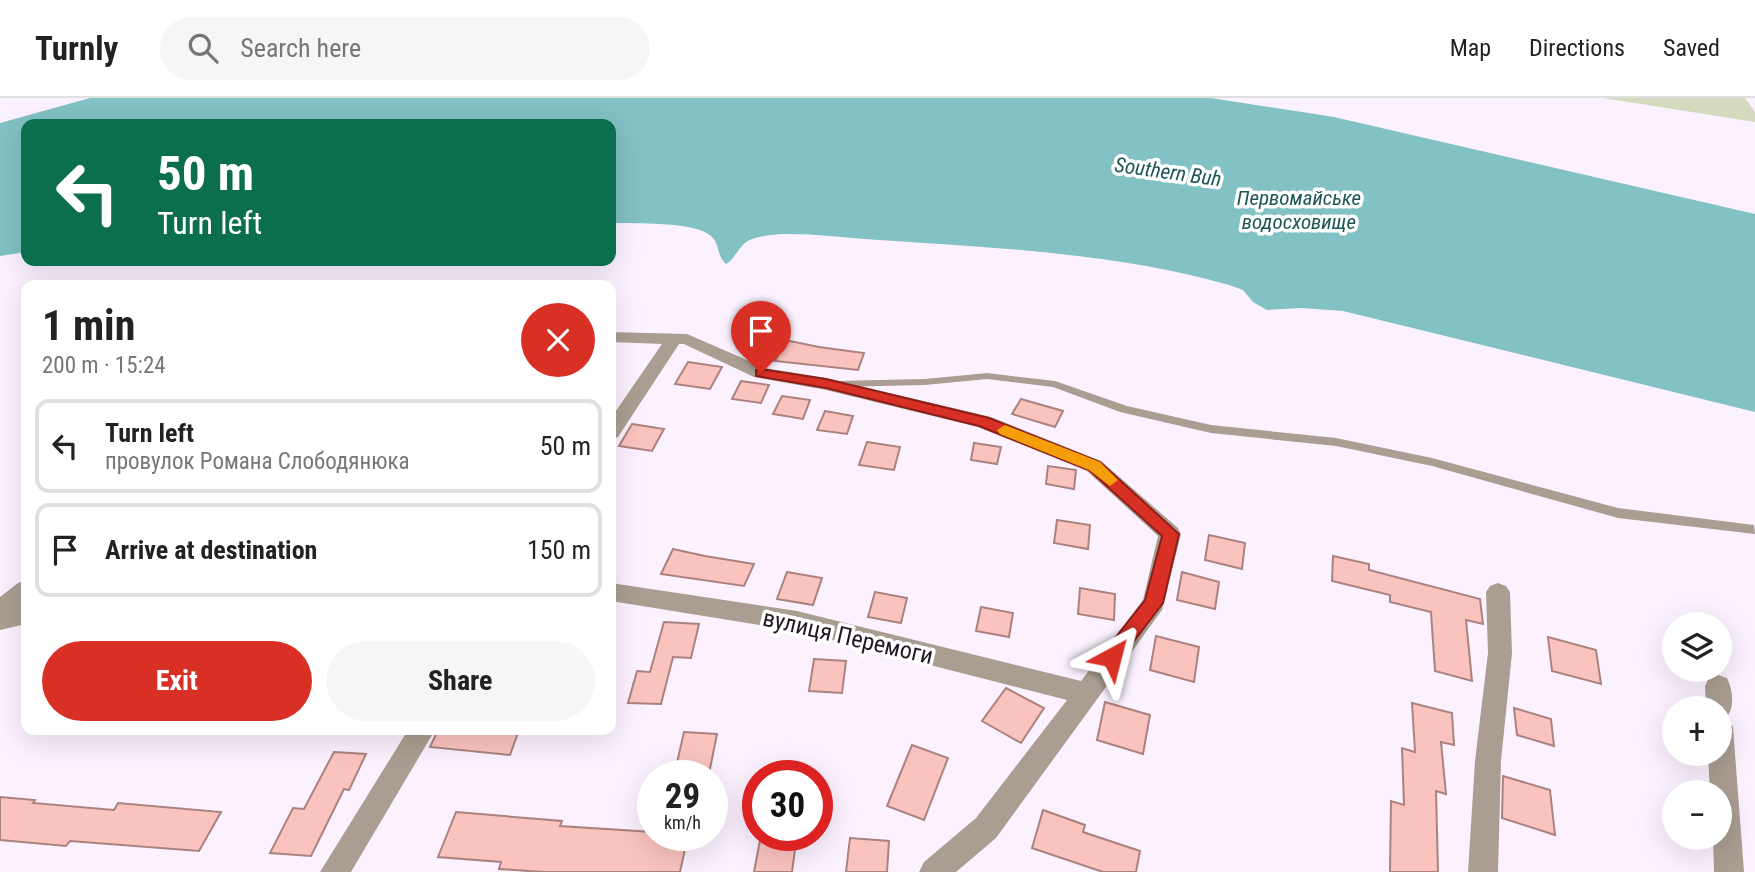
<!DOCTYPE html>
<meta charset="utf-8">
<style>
:root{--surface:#fff;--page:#f6f6f6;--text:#222;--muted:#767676;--line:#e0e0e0;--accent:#d93025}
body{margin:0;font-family:"Roboto Condensed",sans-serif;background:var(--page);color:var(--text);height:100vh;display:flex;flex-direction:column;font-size:26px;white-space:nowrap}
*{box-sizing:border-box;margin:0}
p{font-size:23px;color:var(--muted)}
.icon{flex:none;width:38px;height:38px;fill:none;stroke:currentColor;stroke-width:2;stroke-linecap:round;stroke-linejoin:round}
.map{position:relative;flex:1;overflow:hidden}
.details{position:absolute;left:21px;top:182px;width:595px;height:455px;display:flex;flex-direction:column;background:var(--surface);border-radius:14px;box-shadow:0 7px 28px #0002}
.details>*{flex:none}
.hud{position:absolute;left:21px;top:21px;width:595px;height:147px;border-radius:14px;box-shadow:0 7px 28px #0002;background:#0b6e4f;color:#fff;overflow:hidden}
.tools{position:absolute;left:1662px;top:514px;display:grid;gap:14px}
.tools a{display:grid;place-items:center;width:70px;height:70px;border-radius:50%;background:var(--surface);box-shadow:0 7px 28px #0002;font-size:35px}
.speed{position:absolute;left:637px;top:662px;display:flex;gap:14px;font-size:35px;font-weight:700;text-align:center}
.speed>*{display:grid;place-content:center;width:91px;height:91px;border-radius:50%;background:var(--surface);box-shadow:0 7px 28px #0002;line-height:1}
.speed small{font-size:18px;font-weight:400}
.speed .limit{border:10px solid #d22;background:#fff;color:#111}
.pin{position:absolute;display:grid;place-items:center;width:60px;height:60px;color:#fff;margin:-72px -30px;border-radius:50% 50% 50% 0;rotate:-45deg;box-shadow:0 0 7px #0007}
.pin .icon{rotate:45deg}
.me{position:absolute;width:77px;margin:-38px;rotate:38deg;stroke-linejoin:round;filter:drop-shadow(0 0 5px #0008)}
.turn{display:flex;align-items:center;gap:24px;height:147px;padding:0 21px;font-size:32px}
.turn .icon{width:91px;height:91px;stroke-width:2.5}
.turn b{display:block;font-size:49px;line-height:60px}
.round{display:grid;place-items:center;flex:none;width:74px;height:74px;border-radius:37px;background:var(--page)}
.summary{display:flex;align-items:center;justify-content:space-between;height:119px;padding:0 21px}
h1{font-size:42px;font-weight:700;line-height:52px}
.cta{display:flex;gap:14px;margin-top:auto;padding:14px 21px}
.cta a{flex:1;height:80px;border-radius:42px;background:var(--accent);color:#fff;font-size:28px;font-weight:700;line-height:80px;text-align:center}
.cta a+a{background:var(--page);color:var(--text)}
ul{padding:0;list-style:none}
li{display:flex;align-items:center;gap:21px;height:94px;margin:0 14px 10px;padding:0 7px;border:4px solid var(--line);border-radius:14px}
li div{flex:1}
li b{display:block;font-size:26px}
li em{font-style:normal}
header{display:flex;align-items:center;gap:42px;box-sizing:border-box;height:98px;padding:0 35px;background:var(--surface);border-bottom:2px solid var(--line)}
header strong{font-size:33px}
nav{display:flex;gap:38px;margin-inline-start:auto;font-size:24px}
.search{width:490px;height:63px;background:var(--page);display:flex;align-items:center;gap:18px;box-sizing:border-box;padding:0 24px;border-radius:38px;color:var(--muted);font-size:26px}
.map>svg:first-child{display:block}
</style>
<header>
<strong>Turnly</strong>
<div class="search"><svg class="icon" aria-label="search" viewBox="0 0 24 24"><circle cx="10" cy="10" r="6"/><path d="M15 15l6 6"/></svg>Search here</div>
<nav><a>Map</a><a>Directions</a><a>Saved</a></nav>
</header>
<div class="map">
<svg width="1755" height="774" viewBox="0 0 1755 774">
<rect width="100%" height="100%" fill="#fcf2ff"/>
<path fill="#d4dabd" d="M1603,0H1745L1755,14V24Z"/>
<path fill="#82c1c4" d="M90,0H1211L1334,19L1755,116V314L1343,213L1301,210L1267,212L1253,204L1243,192L1229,187C1113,154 983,149 864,141C832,139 781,131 752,141C738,146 737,160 726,166C717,159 720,146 711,138C695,123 633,126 611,125V26H26V154L0,158V25Z"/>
<path fill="#fbc3be" stroke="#aa827f" stroke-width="2" d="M785,242L819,249L864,255L858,272L775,263Z
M688,264L722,269L710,291L675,286Z
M741,283L769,287L761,305L732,301Z
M782,298L810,302L803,321L773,316Z
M1021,301L1063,313L1055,329L1012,316Z
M825,313L853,318L847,336L817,332Z
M632,326L664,331L652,353L619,348Z
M867,344L900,349L894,372L859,367Z
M974,345L1001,349L997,366L971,362Z
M1048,368L1076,372L1074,391L1046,386Z
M1057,422L1090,427L1088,451L1054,445Z
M1209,437L1245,445L1242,471L1205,462Z
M673,451L705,458L754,466L744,488L661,476Z
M1333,458L1369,466V472L1480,501L1483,526L1466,522L1472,583L1435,573L1431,514L1390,504V497L1332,483Z
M787,474L822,480L813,507L777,501Z
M1182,474L1219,484L1215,511L1177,502Z
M1080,490L1115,496L1114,522L1078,516Z
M875,494L907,500L901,525L868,519Z
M981,509L1013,515L1009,539L976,533Z
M664,524L699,526L691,560L673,559L661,606L628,605L637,573L650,574Z
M1156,538L1199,549L1194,584L1150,572Z
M1548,539L1596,552L1601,586L1552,573Z
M814,561L846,563L842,595L809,593Z
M1006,590L1044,610L1021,645L982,623Z
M1105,604L1150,617L1143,656L1097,642Z
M1412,605L1452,615L1454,647L1441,644L1446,696L1436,693L1438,774H1390L1391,703L1404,707L1402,650L1415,654Z
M1514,610L1551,621L1554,648L1517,637Z
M438,632H519L510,657L430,649Z
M684,634L717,636L710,671L676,669Z
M912,647L948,660L924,722L887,708Z
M334,654L366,656L349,692L344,691L311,758L270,755L293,710L304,711Z
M1503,678L1550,692L1555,737L1502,720Z
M0,699L35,702L33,705L114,712L118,705L221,714L199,753L70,743L66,748L0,742Z
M1043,712L1085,727L1083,734L1140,753L1136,774H1103L1032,750Z
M456,714L562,723L560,728L653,734V737H688L680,774H543L499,771L501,764L438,759Z
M761,737H797L792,774H754Z
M850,740L889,743L887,774H846Z"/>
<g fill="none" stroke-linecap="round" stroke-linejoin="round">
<path fill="#aa9e92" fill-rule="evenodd" d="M987,275L1055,283L1127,308L1211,327L1336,340L1432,360L1618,410L1754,427L1755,436L1618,420L1432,368L1336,348L1211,335L1120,314L1053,289L987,281L925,287L835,289L830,286L835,283L925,281Z"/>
<path fill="#aa9e92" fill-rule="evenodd" d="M611,234L687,236L765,270L826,280L991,319L1101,363L1178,430L1181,436L1162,512L996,740L956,774H919L924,764L976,720L1067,602L797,533L611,503V485L797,513L1081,583L1143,502L1158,438L1087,373L978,329L826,292L754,279L684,246H679L618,339L611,341V320L662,246L611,244Z
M26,482V504L22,508H26V526L0,532V499L18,485Z
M1498,485L1506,488L1510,494L1512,555L1501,663L1498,774H1468L1475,663L1488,555L1486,494L1490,488Z
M1718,577L1727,580C1733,592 1735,610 1726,620L1733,629L1744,774H1714L1713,740H1720V695H1710L1708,656H1720V611H1706L1705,588L1709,580Z
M408,632H435L351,774H320Z"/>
</g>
<path fill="#d93025" stroke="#8d1f18" stroke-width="2" d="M761,271L826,281L989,320L1100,364L1179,436L1163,505L1118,564L1112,567L1105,564L1102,559L1105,553L1145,502L1162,438L1089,372L979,328L826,290L756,278V272Z"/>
<path fill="#f59e0b" d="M1005,327L1100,364L1118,382L1110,388L1089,372L1000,336L997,332Z"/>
<g text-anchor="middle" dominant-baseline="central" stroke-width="7" stroke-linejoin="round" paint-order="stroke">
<g font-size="21" font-style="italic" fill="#1d5557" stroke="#fff">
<text transform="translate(1168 74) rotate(8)">Southern Buh</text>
<text x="1299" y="100">Первомайське<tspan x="1299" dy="24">водосховище</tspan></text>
</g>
<g font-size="24" fill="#201722" stroke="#fff">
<text transform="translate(848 539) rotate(13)">вулиця Перемоги</text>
</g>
</g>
</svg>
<div class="tools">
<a><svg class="icon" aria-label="layers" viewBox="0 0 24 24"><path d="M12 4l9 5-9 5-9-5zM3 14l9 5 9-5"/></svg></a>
<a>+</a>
<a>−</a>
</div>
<div class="speed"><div>29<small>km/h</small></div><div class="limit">30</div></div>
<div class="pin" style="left:761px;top:275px;background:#d93025"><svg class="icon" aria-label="arrive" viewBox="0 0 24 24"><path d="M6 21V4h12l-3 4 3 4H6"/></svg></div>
<svg class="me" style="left:1112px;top:559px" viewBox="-20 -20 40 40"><path d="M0-17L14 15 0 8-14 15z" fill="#d93025" stroke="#fff" stroke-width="4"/></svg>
<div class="hud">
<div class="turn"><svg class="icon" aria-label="left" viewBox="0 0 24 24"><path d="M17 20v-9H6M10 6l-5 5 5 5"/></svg><div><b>50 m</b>Turn left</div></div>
</div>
<section class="details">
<div class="summary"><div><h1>1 min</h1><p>200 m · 15:24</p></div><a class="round" style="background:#d93025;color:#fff"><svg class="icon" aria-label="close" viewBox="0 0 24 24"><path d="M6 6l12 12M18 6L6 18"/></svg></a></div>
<ul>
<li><svg class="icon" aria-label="left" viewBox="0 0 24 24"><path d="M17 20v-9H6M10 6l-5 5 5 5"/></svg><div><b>Turn left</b><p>провулок Романа Слободянюка</p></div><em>50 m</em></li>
<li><svg class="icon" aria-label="arrive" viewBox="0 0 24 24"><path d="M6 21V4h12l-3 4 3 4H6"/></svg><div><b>Arrive at destination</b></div><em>150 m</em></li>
</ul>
<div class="cta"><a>Exit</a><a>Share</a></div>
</section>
</div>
